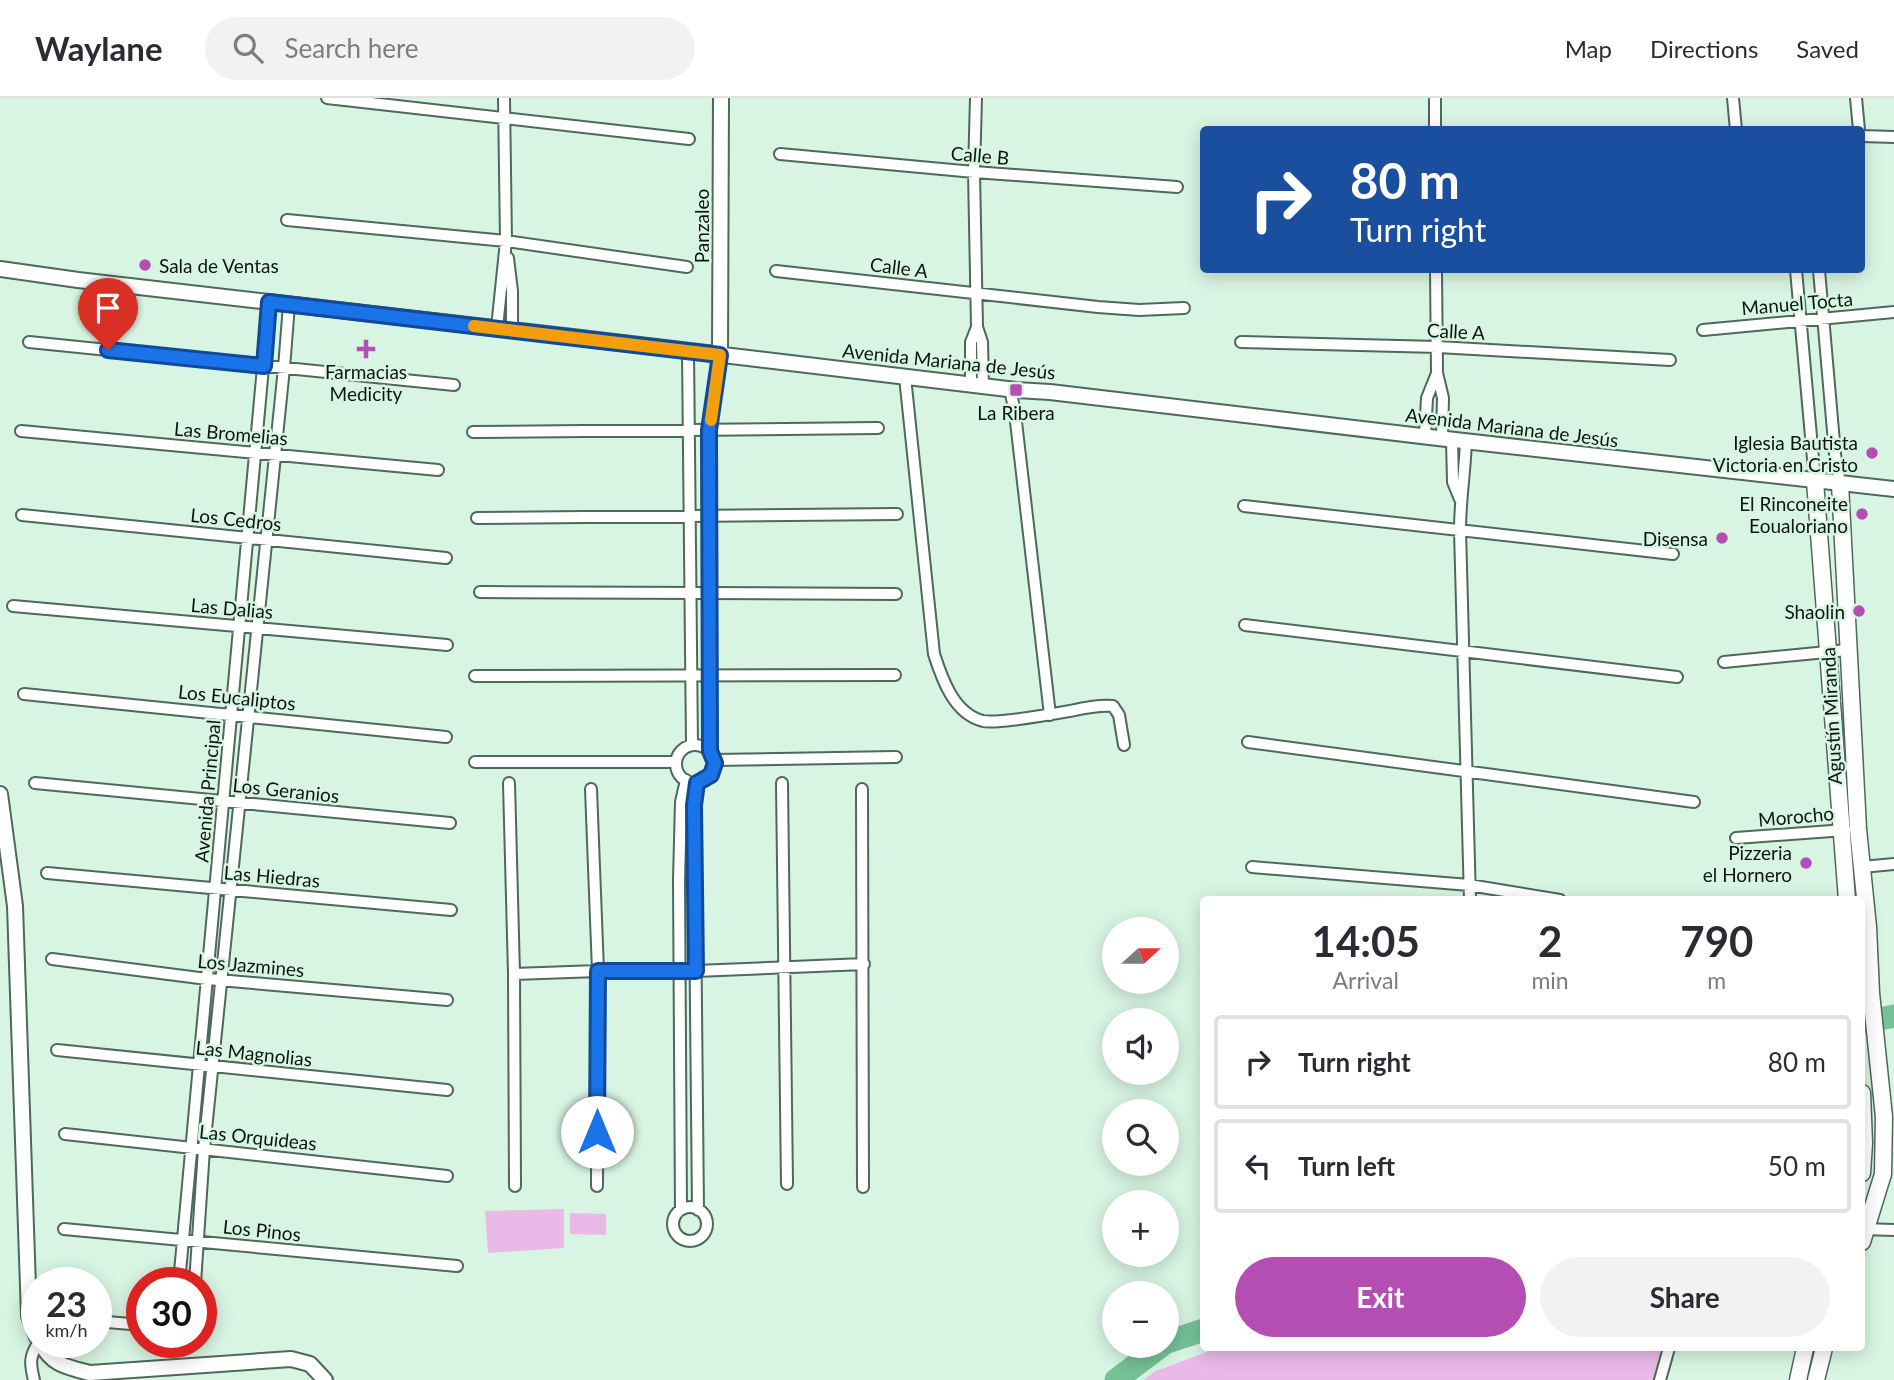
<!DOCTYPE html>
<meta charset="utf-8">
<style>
:root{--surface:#fff;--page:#f2f2f3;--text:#2b2b33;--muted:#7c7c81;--line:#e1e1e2;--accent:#b54eb2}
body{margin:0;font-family:Lato,sans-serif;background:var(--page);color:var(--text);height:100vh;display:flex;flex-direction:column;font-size:26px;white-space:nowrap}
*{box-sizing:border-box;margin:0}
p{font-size:23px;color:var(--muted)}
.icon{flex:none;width:38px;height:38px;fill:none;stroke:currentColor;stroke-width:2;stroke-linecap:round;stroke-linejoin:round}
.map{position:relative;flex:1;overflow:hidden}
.side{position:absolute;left:1200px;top:798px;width:665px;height:455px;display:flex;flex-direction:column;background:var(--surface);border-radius:7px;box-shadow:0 4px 18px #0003}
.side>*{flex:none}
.top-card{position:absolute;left:1200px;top:28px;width:665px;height:147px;border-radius:7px;box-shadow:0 4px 18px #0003;background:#1a4fa0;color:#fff;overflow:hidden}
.needle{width:46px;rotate:69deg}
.buttons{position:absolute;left:1102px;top:819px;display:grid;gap:14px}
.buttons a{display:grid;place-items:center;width:77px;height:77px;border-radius:50%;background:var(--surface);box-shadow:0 4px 18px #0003;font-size:35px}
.speed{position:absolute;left:21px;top:1169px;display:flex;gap:14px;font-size:35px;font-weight:700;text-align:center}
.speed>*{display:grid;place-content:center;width:91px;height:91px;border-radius:50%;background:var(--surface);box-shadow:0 4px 18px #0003;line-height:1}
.speed small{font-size:18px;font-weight:400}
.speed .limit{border:10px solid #d22;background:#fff;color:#111}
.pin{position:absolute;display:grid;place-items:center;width:60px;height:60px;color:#fff;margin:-72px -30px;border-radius:50% 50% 50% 0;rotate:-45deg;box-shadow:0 0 7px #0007}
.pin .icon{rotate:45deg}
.me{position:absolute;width:77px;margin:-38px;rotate:0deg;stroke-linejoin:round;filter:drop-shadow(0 0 5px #0008)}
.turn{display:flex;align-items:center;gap:24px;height:147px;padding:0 35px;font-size:32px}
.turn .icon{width:91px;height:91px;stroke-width:2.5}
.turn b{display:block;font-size:49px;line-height:60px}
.eta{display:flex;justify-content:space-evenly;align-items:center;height:119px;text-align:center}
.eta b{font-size:42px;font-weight:700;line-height:49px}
.cta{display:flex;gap:14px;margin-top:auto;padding:14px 35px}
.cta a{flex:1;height:80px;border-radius:42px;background:var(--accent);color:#fff;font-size:28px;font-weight:700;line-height:80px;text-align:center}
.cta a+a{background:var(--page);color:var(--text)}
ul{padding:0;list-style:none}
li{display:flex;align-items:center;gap:21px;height:94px;margin:0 14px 10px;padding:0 21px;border:4px solid var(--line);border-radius:7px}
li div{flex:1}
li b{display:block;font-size:26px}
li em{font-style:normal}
header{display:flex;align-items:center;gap:42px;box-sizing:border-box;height:98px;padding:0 35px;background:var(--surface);border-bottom:2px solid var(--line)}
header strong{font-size:33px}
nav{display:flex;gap:38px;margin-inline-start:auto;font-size:24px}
.search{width:490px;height:63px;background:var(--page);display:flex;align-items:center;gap:18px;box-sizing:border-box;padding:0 24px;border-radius:38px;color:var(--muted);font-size:26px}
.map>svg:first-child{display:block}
</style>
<header>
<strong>Waylane</strong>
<div class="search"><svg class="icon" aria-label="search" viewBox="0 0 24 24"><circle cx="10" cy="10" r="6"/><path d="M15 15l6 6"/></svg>Search here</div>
<nav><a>Map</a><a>Directions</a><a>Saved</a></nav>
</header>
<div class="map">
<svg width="1894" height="1282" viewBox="0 0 1894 1282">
<rect width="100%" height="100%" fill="#d8f5e3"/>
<path fill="#ebb9e7" d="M564,1111V1150L488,1155L485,1113Z
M570,1115L606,1116V1137L570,1136Z
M1217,1250H1665L1658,1282H1143L1156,1273Z"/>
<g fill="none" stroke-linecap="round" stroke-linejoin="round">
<path stroke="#75c297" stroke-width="23" d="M1862,925L1894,918
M1167,1244L1204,1232
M1116,1282L1161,1248"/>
<defs>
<path id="minor" d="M327,0L689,41
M976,0L974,74L977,229L982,244L983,288
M1435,0V32
M1733,0L1736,32
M1856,0L1859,32
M1862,38L1894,39
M780,56L974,74L1177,89
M287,122L506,143L687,169
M508,160L512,193V232
M1436,172L1437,275L1443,300L1442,340
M1796,172L1815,383
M1819,172L1835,356L1840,386
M776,173L1098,209L1139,212L1184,210
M497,230L506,143L504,0
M1703,232L1894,214
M29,244L454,287
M1241,244L1438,249L1670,262
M688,253L692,647
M905,279L934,556C942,581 954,616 983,623C997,626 1053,616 1070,613C1084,610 1098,607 1113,608L1119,617L1124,647
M971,286V244L977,229
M1010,291L1015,315L1050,617
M21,333L438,372
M473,334L878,330
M1425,338L1427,300L1437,275
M1452,342L1453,384L1460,401
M1466,343C1465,373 1460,402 1460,432L1470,802
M1244,408L1673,456
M22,417L446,460
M477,420L897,416
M480,494L896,496
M13,508L447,547
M1245,527L1677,579
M1724,564L1847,552
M475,578L895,577
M24,596L446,639
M1248,644L1694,704
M676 666a19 19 0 1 1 38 0a19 19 0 1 1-38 0Z
M710,653L709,332L720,257
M714,662L896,659
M475,664H676
M35,685L450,725
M509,685L514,876L515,1088
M697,685L694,707L698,1112
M782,685L787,1086
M591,691L598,873L597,1088
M862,691L863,1089
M1736,740L1845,732
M1252,769L1469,787L1560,802
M1862,769L1894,766
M47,775L451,812
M52,861L207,881L447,902
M514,876L598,873H696L864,866
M57,952L447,992
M65,1036L447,1078
M673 1126a17 17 0 1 1 34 0a17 17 0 1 1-34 0Z
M681,1112L679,782L681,704L686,682
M64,1131L457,1168
M1862,1131L1894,1132
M179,1185L269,204
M195,1185L204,1051L284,270L289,207
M96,1223L142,1227
M34,1282C30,1266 29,1258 39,1244
M1660,1282L1669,1250"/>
<path id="tertiary" d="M0,171L78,182L564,238L1016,292L1050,294L1455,342L1894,391
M720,257L721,0
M0,696L15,808L29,1218L37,1239
M40,1244C52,1267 66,1269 90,1275L291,1261L310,1266L325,1282"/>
<path id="secondary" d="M1815,383L1847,802
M1840,386L1858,731L1868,829L1871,895L1884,1019L1883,1076L1862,1144
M1862,995L1864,1045L1862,1075
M1798,1282L1805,1250
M1816,1282L1824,1250"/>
</defs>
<use href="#minor" stroke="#4f6859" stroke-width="14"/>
<use href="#tertiary" stroke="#4f6859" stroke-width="18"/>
<use href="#secondary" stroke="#4f6859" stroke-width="19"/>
<use href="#minor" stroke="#fff" stroke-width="10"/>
<use href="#tertiary" stroke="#fff" stroke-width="14"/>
<use href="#secondary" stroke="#fff" stroke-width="16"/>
</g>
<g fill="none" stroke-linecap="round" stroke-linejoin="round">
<defs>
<path id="route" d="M108,252L264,268L269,204L720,257L709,332L710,653L715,665L711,677L697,685L694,707L696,873H598L597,1034"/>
</defs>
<use href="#route" stroke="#114b97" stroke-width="18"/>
<use href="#route" stroke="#1a73e8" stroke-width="12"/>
<path stroke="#f59e0b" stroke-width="12" d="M474,228L720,257L711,322"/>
</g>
<g fill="#b54eb2" stroke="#d8f5e3" stroke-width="2.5">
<circle cx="145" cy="167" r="7"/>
<path d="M362.5 240.5h7v7h7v7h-7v7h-7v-7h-7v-7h7z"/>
<rect x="1009" y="285" width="14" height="14" rx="3.5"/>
<circle cx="1872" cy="355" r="7"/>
<circle cx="1862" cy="416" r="7"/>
<circle cx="1722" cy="440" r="7"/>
<circle cx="1859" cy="513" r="7"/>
<circle cx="1806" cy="765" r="7"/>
</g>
<g text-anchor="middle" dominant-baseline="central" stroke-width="5" stroke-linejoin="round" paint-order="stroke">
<g font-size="19" fill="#0c1610" stroke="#d8f5e3">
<text transform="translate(980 57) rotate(5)">Calle B</text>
<text transform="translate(701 128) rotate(-90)">Panzaleo</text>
<text transform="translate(899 169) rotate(7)">Calle A</text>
<text transform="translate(1797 205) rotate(-5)">Manuel Tocta</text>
<text transform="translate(1456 233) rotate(3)">Calle A</text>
<text transform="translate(949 263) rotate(6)">Avenida Mariana de Jesús</text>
<text transform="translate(1512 329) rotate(7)">Avenida Mariana de Jesús</text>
<text transform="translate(231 335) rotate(5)">Las Bromelias</text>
<text transform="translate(236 421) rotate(6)">Los Cedros</text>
<text transform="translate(232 510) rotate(5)">Las Dalias</text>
<text transform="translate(237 599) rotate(6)">Los Eucaliptos</text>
<text transform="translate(1831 618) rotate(-93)">Agustín Miranda</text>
<text transform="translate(286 692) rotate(6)">Los Geranios</text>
<text transform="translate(207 693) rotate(-85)">Avenida Principal</text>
<text transform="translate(1796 718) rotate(-5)">Morocho</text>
<text transform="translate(272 778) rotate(5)">Las Hiedras</text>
<text transform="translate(251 867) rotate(5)">Los Jazmines</text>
<text transform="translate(254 955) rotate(6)">Las Magnolias</text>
<text transform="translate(258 1039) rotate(6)">Las Orquideas</text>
<text transform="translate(262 1132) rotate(6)">Los Pinos</text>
</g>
<g font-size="19" fill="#0c1610" stroke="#d8f5e3" text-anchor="end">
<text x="159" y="167" text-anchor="start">Sala de Ventas</text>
<text x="366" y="273" text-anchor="middle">Farmacias<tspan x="366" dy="22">Medicity</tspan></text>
<text x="1016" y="314" text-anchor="middle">La Ribera</text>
<text x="1858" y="344">Iglesia Bautista<tspan x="1858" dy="22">Victoria en Cristo</tspan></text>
<text x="1848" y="405">El Rinconeite<tspan x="1848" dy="22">Eoualoriano</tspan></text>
<text x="1708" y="440">Disensa</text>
<text x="1845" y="513">Shaolin</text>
<text x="1792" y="754">Pizzeria<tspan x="1792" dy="22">el Hornero</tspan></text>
</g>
</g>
</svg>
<div class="buttons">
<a><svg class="needle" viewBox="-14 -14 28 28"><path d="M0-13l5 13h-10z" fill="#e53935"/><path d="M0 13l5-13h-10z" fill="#7c7c81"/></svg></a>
<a><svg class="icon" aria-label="sound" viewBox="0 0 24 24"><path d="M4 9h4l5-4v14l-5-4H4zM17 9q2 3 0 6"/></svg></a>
<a><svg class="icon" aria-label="search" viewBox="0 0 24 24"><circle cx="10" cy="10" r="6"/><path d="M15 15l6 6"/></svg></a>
<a>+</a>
<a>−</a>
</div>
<div class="speed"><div>23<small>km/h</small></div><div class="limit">30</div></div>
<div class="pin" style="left:108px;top:252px;background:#d93025"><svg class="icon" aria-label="arrive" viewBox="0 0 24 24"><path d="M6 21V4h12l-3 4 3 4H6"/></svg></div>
<svg class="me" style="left:597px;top:1034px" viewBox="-20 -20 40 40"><circle r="19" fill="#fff"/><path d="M0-13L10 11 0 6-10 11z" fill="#1a73e8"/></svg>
<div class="top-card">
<div class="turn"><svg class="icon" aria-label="right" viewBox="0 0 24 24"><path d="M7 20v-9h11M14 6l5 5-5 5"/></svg><div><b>80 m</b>Turn right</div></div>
</div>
<section class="side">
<div class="eta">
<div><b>14:05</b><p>Arrival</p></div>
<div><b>2</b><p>min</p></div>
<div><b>790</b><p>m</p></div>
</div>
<ul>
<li><svg class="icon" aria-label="right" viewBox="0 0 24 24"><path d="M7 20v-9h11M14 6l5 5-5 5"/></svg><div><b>Turn right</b></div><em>80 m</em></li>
<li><svg class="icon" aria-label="left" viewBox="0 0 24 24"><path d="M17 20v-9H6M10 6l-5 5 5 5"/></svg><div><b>Turn left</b></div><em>50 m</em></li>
</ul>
<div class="cta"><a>Exit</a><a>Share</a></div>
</section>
</div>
